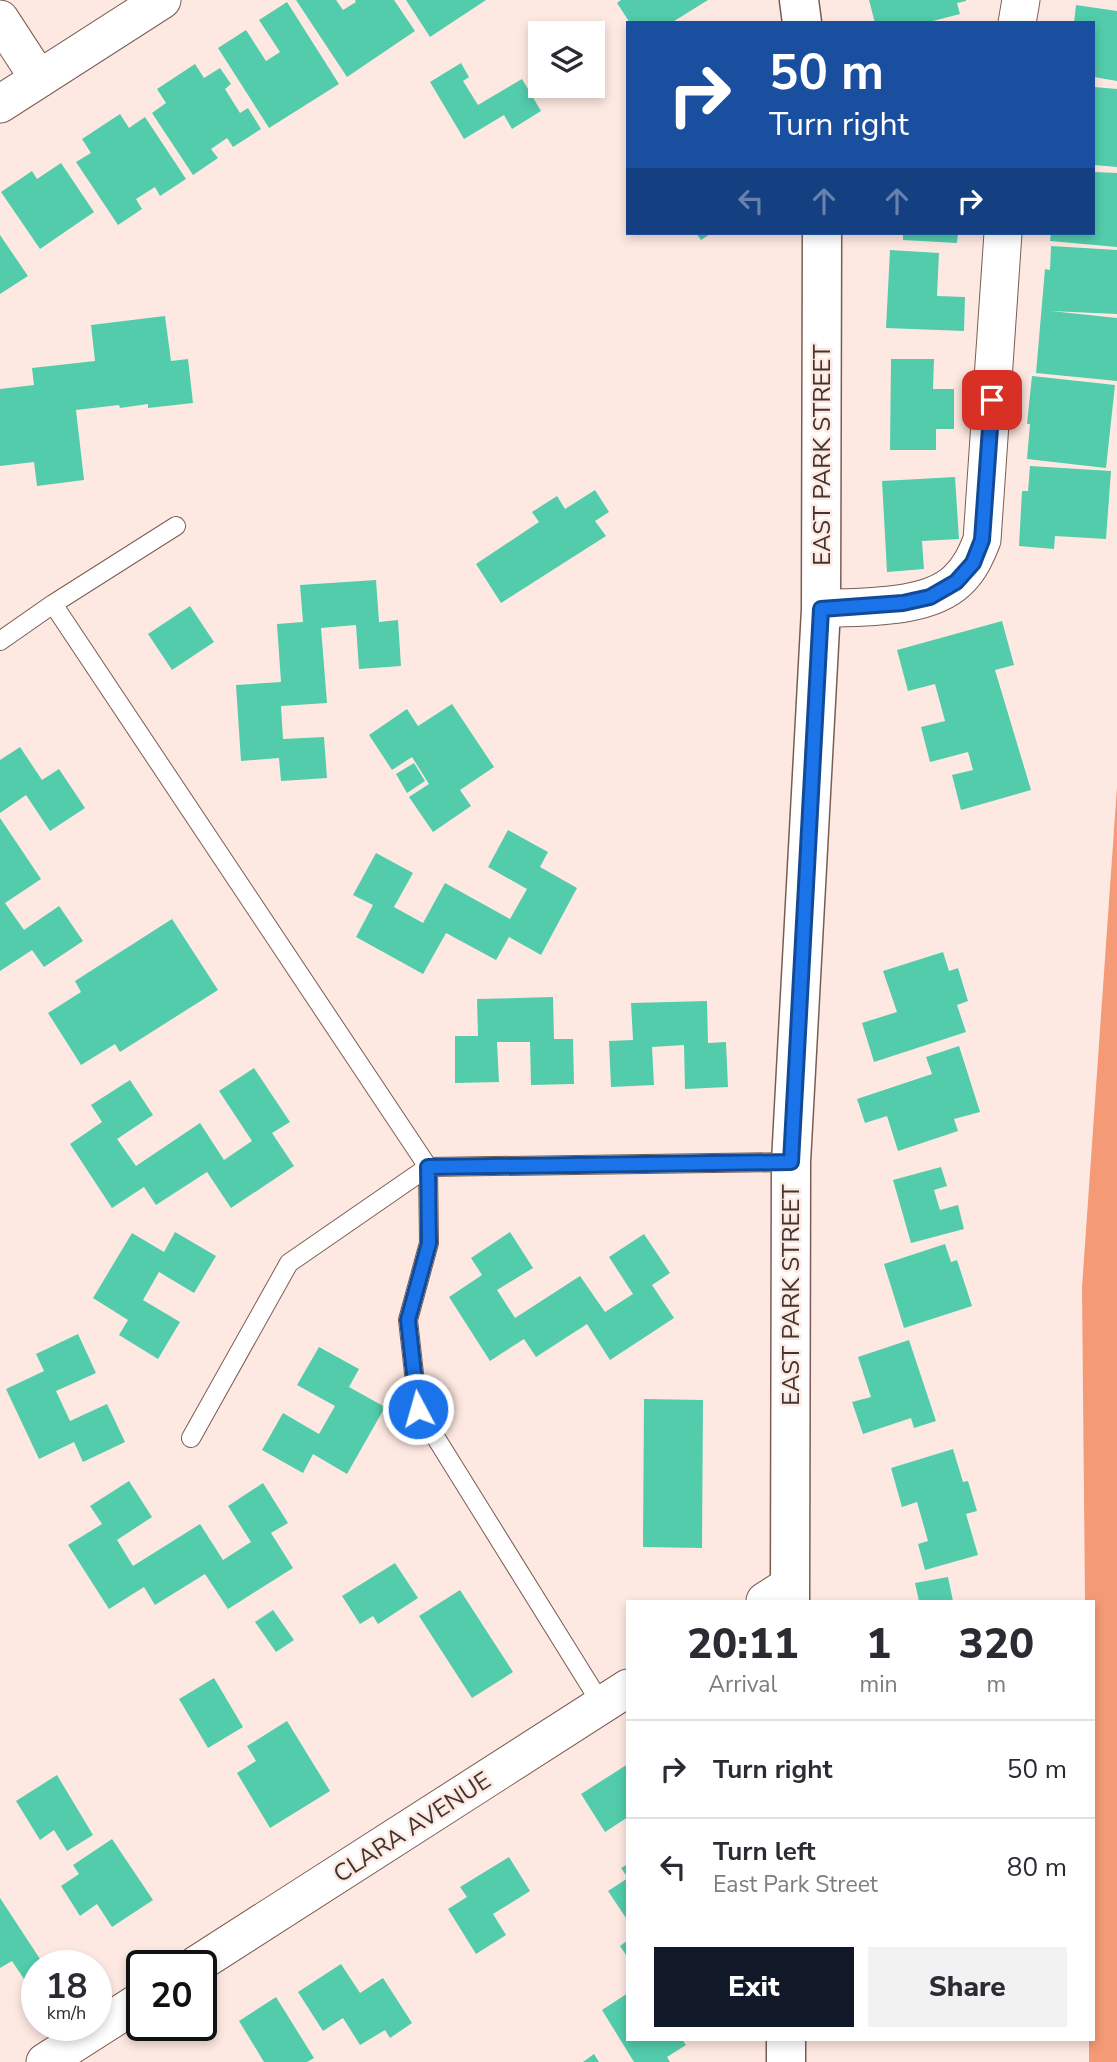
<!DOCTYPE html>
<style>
:root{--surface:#fff;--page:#f2f2f3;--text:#2b2b33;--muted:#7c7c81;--line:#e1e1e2;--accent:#111827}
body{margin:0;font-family:"Nunito Sans",sans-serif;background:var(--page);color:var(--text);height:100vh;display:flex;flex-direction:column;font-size:26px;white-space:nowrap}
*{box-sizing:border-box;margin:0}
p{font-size:23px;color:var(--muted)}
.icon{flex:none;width:38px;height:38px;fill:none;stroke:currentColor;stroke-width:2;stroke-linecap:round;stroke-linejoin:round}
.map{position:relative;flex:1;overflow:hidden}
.drawer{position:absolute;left:626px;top:1600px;width:469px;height:441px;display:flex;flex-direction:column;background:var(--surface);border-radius:0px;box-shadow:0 4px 10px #0003}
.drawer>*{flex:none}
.top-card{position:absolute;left:626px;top:21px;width:469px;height:214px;border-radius:0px;box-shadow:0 4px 10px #0003;background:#1a4fa0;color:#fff;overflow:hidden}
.buttons{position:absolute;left:528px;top:21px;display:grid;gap:14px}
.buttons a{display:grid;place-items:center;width:77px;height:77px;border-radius:0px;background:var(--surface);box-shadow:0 4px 10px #0003;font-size:35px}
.speed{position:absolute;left:21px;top:1950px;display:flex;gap:14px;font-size:35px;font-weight:700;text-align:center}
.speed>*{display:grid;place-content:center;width:91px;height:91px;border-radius:50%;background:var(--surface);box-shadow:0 4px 10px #0003;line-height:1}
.speed small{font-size:18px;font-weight:400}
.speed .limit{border:4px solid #111;border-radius:10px;background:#fff;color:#111}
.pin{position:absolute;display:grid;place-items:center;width:60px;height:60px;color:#fff;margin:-30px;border-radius:14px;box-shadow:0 4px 10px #0006}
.me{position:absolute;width:77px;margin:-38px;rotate:354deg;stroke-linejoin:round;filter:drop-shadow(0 0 5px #0008)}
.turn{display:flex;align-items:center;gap:24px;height:147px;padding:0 28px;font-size:32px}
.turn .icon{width:91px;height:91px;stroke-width:2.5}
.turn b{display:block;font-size:49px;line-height:60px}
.lanes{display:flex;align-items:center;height:66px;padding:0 28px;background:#0003;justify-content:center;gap:35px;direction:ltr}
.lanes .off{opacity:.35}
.eta{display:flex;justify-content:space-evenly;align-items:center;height:119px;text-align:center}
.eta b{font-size:42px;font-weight:800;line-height:49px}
.action{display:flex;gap:14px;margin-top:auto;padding:14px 28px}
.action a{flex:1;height:80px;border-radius:0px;background:var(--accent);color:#fff;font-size:28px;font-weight:800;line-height:80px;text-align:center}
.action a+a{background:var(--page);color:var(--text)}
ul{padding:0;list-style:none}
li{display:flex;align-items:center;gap:21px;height:98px;padding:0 28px;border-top:2px solid var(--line)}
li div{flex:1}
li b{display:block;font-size:26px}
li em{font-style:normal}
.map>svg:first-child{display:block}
</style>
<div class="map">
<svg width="1117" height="2062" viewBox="0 0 1117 2062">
<rect width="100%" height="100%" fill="#fee9e2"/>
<path fill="#f59a77" d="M1117,787V2062H1089V2039H1094V1601H1085L1082,1287Z"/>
<path fill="#52ccab" d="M296,0H336L343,10L356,2L355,0H394L415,31L347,77Z
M406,0H486L430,37Z
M621,0H708L671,23H630L617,3Z
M869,0H966V1L957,3L960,14L925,23H875Z
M287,2L339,84L269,128L218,48L246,30L266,61L280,52L259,20Z
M1076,5L1117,11V81L1094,77V23H1074Z
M461,63L469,77L463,81L478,105L522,79L541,111L512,129L504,115L464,139L430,82Z
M195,64L204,78L220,68L231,84L225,89L240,113L248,108L261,129L233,147L227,138L211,149L218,158L193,175L152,113L166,103L157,89Z
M1094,87L1117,89V167L1094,165Z
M120,114L129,128L145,117L186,179L160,196L155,187L136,199L142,209L118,225L76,162L91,153L82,139Z
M61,163L94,212L40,249L1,192L32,171L37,179Z
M1094,172L1117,173V247L1050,241L1051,233H1094Z
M696,233H712L701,240Z
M903,233H958L957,243L903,240Z
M0,235L28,276L0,294Z
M1051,246L1117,250V314L1051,311L1117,318V381L1036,373L1045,269L1050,270Z
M890,250L939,253L937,296L965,297L964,331L886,328Z
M165,316L171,361L188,359L193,403L148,408V404L120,408L119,405L76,410L84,480L37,486L34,462L0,466V389L34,385L32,368L95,361L91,325Z
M891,359H934L933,389H954V429H936V450H890Z
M1032,376L1115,385L1106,468L1027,459L1030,424H1027Z
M1030,466L1111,471L1106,539L1055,536L1054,549L1019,546L1022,491H1028Z
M955,477L959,539L922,541L924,569L887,572L882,481Z
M595,490L609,512L595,521L606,536L501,603L476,564L539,522L532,512L557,496L565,509Z
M376,580L379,622L398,620L401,666L359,669L356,625L321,628L327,703L281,706L283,739L324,737L327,778L281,781L279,758L241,761L236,685L281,682L277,624L303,622L300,585Z
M190,606L214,642L172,670L148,634Z
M1002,621L1014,665L995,670L1031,790L961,810L952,775L973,770L968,752L930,762L921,727L945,721L935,684L908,691L897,650Z
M452,704L494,767L460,790L471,806L433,832L409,797L429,784L412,757L392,770L369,735L407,709L418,726Z
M20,747L42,780L59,769L85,808L50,831L26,795L0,813V760Z
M414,763L425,781L407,793L396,774Z
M0,818L41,879L5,903L24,930L59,906L83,941L44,967L32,950L0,971Z
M508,830L548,852L540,867L577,888L541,955L509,937L496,960L446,933L423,974L356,937L373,905L353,895L376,853L413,873L394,907L423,923L445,883L510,919L527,889L488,867Z
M172,919L218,990L120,1052L115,1044L81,1065L48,1013L81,992L75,981Z
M943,952L949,971L958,968L968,1001L957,1005L966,1032L874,1062L862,1023L897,1012L883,971Z
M553,997L554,1039H573L574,1084L531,1085L530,1042H497L499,1082L455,1083V1036H478L477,999Z
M707,1001L708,1043L726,1042L728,1087L685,1089L684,1045L652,1047L654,1085L611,1087L609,1041L633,1040L631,1003Z
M959,1046L980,1112L954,1119L958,1131L898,1151L887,1116L865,1123L857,1099L932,1074L926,1057Z
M254,1068L290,1122L272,1133L294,1166L231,1208L207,1172L156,1205L144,1187L112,1208L70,1144L102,1122L91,1105L130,1080L153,1115L117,1139L136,1166L200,1123L224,1160L252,1141L219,1091Z
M941,1167L947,1186L934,1190L940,1210L958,1205L964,1229L911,1243L893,1180Z
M175,1232L216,1256L194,1293L159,1272L143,1300L180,1322L158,1359L119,1335L128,1320L93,1298L132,1233L164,1252Z
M510,1232L533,1268L497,1290L515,1318L580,1276L605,1312L633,1294L609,1257L644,1234L670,1273L652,1285L674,1318L610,1360L587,1324L536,1357L524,1339L490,1361L449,1297L482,1275L471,1258Z
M945,1244L951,1262L957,1260L972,1306L904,1328L884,1264Z
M78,1334L96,1373L56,1391L70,1421L107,1404L125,1442L83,1462L74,1442L39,1459L6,1389L44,1371L36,1354Z
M909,1340L936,1421L914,1428L911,1418L863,1434L852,1402L871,1397L858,1357Z
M319,1347L359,1369L349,1387L385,1407L347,1474L313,1454L303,1473L262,1450L283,1413L319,1434L335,1406L297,1385Z
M644,1399L703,1400L702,1548L643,1547Z
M953,1449L963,1482L968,1481L977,1511L966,1514L978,1555L925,1570L918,1544L928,1541L917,1502L902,1507L891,1468Z
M129,1481L152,1517L117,1540L133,1566L200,1524L223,1560L251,1542L228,1506L263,1483L288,1523L271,1533L293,1568L228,1609L205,1574L155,1605L144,1587L109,1609L68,1545L102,1524L90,1506Z
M395,1563L418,1598L378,1624L373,1616L360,1624L342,1596Z
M948,1577L953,1601H919L915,1583Z
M460,1590L513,1672L472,1698L419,1616Z
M273,1610L294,1640L276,1652L255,1622Z
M214,1678L243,1727L208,1748L179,1699Z
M287,1721L330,1791L270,1828L237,1773L256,1761L247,1746Z
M628,1764V1817L605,1832L581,1794Z
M57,1775L93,1835L67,1851L54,1830L40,1840L16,1801Z
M112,1839L153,1900L112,1927L97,1904L80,1916L61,1886L79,1874L73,1865Z
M509,1857L530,1891L493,1914L506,1935L476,1954L448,1909L467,1897L460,1887Z
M628,1864V1921L608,1891L628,1878L621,1868Z
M0,1898L44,1965H37V1983L30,1988L12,1961L0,1968Z
M628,1940V1958L620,1946Z
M341,1964L360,1993L383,1978L412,2023L390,2038L385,2030L360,2045L343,2018L323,2031L298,1992Z
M628,1993V2039H682L686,2045L667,2057L670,2062H634L602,2010Z
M276,1997L314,2058L307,2062H264L239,2021Z
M594,2054L599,2062H583Z"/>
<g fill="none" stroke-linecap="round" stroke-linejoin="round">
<defs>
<path id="service" d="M53,604L428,1167L429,1243L408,1320L418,1409L602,1705
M0,641L53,604L176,526
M191,1438L289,1263L428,1167L791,1162"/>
<path id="minor" d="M0,19L39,79
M1017,23L1021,0
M0,104L162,0
M821,609C862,606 926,610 957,581C970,569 976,555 982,540L1003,233
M765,1601L790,1585
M196,1965L628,1688
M45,2062L142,2000"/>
<path id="tertiary" d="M799,0L802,23
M790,1601L791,1162L821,609L822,233
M786,2062V2039"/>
</defs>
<use href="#service" stroke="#7a5d52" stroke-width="20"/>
<use href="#minor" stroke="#7a5d52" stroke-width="39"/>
<use href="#tertiary" stroke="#7a5d52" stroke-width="41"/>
<use href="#service" stroke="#fff" stroke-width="18"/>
<use href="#minor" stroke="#fff" stroke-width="37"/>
<use href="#tertiary" stroke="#fff" stroke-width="38"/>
</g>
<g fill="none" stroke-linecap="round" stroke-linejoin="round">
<defs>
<path id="route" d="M418,1409L408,1320L429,1243L428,1167L791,1162L821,609L903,603L930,597L956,582L973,563L982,540L992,400"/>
</defs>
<use href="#route" stroke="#114b97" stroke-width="18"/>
<use href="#route" stroke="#1a73e8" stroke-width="12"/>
</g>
<g text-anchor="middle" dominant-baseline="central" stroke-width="5" stroke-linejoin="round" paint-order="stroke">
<g font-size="24" fill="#41342f" stroke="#fee9e2">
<text transform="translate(822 455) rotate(-90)">EAST PARK STREET</text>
<text transform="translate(791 1295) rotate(-90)">EAST PARK STREET</text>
<text transform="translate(412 1827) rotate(-33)">CLARA AVENUE</text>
</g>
</g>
</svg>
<div class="buttons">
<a><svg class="icon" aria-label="layers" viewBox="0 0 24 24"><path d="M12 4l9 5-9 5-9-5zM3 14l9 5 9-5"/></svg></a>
</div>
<div class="speed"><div>18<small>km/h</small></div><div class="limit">20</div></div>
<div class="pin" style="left:992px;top:400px;background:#d93025"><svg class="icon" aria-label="arrive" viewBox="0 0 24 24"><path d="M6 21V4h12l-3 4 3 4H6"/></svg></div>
<svg class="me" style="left:418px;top:1409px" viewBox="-20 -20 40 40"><circle r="17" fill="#1a73e8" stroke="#fff" stroke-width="3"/><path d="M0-11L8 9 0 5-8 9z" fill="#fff"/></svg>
<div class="top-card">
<div class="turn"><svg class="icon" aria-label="right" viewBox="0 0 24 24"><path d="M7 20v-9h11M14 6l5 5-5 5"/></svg><div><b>50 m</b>Turn right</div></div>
<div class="lanes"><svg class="icon off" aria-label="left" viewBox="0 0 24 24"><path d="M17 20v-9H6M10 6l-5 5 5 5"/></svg><svg class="icon off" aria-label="ahead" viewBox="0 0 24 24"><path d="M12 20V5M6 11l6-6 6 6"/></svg><svg class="icon off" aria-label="ahead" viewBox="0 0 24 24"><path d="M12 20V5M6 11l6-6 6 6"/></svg><svg class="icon" aria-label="right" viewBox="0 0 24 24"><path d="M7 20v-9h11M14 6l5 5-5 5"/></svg></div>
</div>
<section class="drawer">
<div class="eta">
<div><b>20:11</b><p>Arrival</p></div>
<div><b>1</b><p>min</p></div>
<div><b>320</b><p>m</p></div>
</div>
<ul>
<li><svg class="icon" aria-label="right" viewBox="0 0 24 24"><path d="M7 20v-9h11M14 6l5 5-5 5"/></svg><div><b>Turn right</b></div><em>50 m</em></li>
<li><svg class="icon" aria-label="left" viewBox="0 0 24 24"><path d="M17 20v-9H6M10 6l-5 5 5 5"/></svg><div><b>Turn left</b><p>East Park Street</p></div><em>80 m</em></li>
</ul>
<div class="action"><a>Exit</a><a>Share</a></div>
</section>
</div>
